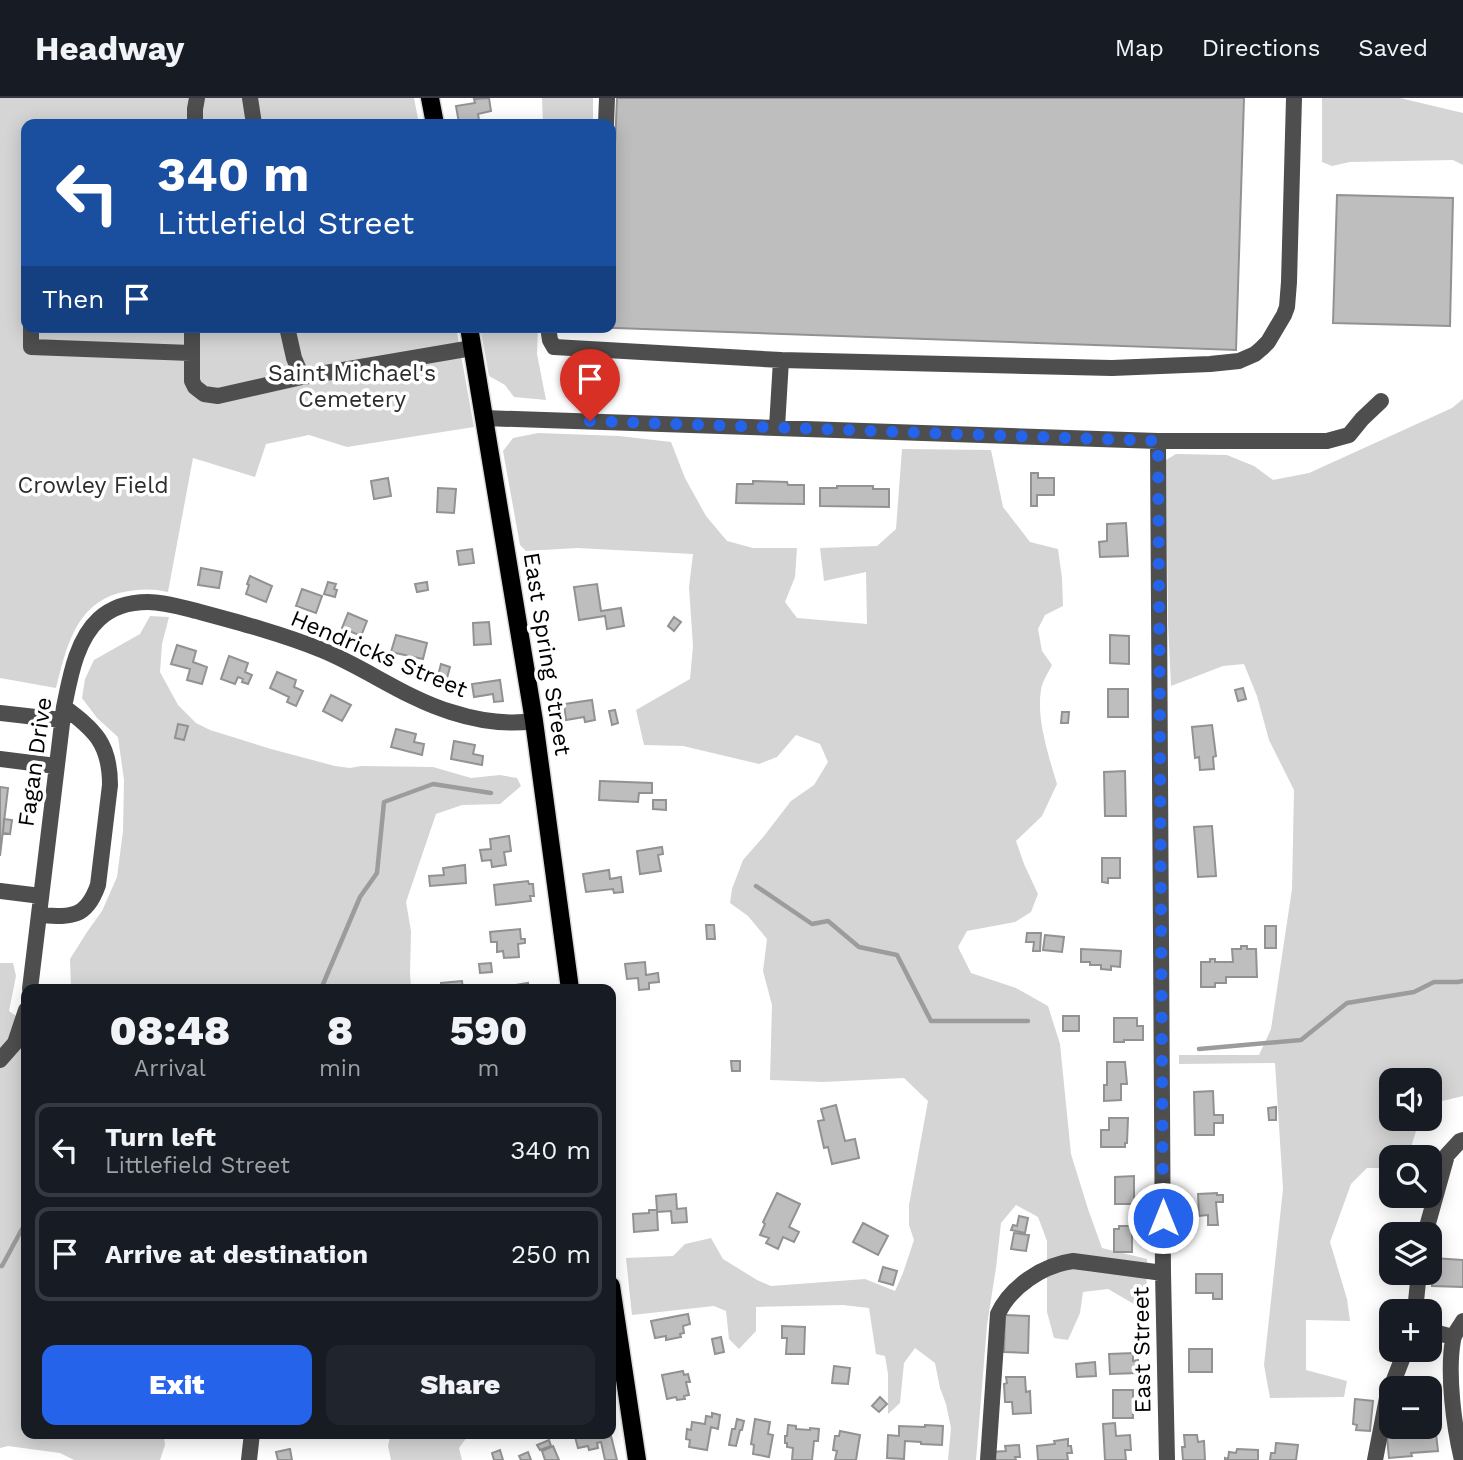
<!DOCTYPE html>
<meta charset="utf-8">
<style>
:root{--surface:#171b24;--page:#20242c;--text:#f1f3f6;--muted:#9ea1a6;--line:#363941;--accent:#2563eb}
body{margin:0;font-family:"Work Sans",sans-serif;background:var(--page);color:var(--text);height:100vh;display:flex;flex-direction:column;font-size:26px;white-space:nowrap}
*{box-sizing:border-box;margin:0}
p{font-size:23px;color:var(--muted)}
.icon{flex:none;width:38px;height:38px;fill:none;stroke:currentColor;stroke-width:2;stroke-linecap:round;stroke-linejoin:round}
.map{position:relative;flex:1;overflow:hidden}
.details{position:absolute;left:21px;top:886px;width:595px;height:455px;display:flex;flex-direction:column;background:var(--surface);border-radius:14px;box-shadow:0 4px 18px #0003}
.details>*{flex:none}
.hud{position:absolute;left:21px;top:21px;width:595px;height:214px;border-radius:14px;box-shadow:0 4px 18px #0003;background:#1a4fa0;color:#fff;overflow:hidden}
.fabs{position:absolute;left:1379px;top:970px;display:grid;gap:14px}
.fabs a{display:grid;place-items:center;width:63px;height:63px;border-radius:14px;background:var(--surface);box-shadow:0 4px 18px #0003;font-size:35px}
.pin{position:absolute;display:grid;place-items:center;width:60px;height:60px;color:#fff;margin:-72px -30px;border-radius:50% 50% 50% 0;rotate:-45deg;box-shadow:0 0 7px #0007}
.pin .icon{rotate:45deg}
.me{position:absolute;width:77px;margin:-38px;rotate:0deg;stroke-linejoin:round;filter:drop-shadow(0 0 5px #0008)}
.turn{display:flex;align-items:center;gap:24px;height:147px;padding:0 21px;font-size:32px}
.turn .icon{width:91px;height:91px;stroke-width:2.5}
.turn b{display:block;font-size:49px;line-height:60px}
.then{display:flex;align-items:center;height:66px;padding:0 21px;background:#0003;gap:14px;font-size:26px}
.eta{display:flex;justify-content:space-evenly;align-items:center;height:119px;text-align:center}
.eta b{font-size:42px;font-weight:800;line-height:49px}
.action{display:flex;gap:14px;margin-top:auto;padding:14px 21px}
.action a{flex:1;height:80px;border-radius:14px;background:var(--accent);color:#fff;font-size:28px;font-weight:800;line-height:80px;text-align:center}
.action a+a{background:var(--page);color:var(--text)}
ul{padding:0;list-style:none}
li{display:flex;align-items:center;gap:21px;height:94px;margin:0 14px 10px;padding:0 7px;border:4px solid var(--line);border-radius:14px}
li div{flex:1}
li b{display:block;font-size:26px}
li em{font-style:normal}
header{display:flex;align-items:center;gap:42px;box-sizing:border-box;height:98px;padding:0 35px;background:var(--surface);border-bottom:2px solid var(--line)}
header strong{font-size:33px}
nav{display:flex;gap:38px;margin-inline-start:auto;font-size:24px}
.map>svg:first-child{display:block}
</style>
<header>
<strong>Headway</strong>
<nav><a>Map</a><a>Directions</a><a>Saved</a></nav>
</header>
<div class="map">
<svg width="1463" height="1362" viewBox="0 0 1463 1362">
<rect width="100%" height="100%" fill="#fff"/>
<path fill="#d5d5d5" d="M0,0H414L419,26H26V229H456L474,329L347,349L309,337L266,346L255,379L193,360L168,494C151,490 137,491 119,495C75,507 66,551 56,590L0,580Z
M542,0H593V26H543Z
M1322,0H1400L1463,15V67L1453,62L1350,64L1332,68L1322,64Z
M480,229H538L537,256L546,302L514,299L505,287L489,278Z
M1463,301V998L1430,1006V982H1391V1020H1420L1408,1059H1391V1072L1390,1070H1367L1351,1086L1330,1144L1347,1201L1350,1223L1306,1222V1272L1347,1283L1344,1299L1270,1300L1264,1267L1283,1091L1275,965L1179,966V957H1259L1271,931L1292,791L1294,692L1269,642L1257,598L1244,566L1223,568L1171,588L1168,526L1166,362L1176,356L1227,357L1254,368L1273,382L1309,375L1452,310Z
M538,335L619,338L671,344L685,380L706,418L727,443L753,450H797L795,479L785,504L797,520L867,526L866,474L824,483L820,450L877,448L896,431L902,351L991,352L1003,409L1030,444L1058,451L1062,480L1063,508L1045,517L1038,531L1042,553L1052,567C1048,575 1042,584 1041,592C1036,620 1049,659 1057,686L1042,718L1016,743L1024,766L1038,796L1031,814L1015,824L967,833L958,849L971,875L1016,890L1048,908L1060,946L1071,1056L1088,1111L1102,1150L1147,1161L1146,1213L1108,1191L1083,1194L1080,1215L1068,1242L1054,1240L1047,1214V1143L1038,1119L1016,1107L1001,1125L996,1170L987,1227L976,1362H948L951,1330L946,1306L940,1290L935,1265L915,1250L904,1265L900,1305L888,1316V1276L885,1258L876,1256L869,1210L843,1207L756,1209V1233L739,1251L729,1241L726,1213L714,1208L632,1217L626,1160L673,1158L685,1146L711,1140L723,1161L757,1182L771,1188L865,1181L895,1193L903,1175L914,1142L909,1127V1107L928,1003L904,980L823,984L770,982L772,907L763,873L767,841L748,818L730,805L732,791L743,762L764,738L791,703L814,687L828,664L820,646L796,637L777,659L759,666L683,648L644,647L636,612L690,581L693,548L689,489L693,456L577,450L526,453L520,447L503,353L513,340Z
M150,518L169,519L162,546L160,574L178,607L196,625L210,632L271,651L335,668L350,670L361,668L433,669L471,680L500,677L517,680L521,688L500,706L462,707L436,716L406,804L411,833L410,875L411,891H71L70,861L87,834L102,813L117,779L123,733L124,682L118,639L97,620L82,600L85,581L94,562L140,536Z
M0,865H13L16,878L9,913L26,925V1335H159L164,1338L165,1347L160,1362H74L60,1355L8,1348L0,1350Z
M391,1335H470L459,1350L462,1362H391L388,1348Z"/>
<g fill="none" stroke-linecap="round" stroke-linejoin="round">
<path stroke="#9c9c9c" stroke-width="4.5" d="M756,788L812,826L828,823L859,849L897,857L931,923H1028
M321,891L360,799L377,775L384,704L433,686L491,695
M1199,951L1301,942L1347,905L1414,894L1434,884H1458L1463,883
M0,1168H2L22,1131L26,1129"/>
</g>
<path fill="#bebebe" stroke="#929292" stroke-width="2" d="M489,0L491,13L478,16L479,22L459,25L456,8L475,5L474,1Z
M617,0H1244L1236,252L587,229H611V139Z
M1337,97L1453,100L1450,228L1333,225Z
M1031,375H1038V380H1054V397H1037V408H1031Z
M388,380L391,398L374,401L371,383Z
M753,383L787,384L788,387H804V406L736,405L737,386H753Z
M837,388H873V391H889V409L820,408V390H837Z
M438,390L456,391L454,415L437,414Z
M1126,425L1128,458L1100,459L1099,444L1107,443V426Z
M472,451L474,465L459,467L457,453Z
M201,470L222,474L219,490L198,487Z
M250,478L272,488L266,504L246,496L249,487L247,486Z
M328,484L336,486L334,491L337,492L335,499L324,496Z
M427,484L428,492L417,494L415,486Z
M597,486L601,513L621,510L624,528L607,531L605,518L579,522L574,489Z
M302,491L322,498L316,515L296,508Z
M348,515L367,523L361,538L342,530Z
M674,519L681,524L674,533L668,528Z
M489,524L491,546L474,547L473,525Z
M396,537L427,545L423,561L391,554Z
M1110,537L1129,538V566L1110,565Z
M177,547L196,553L193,564L207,569L202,586L187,582L190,571L171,566Z
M229,558L248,565L245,574L252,577L248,586L242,584L243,581L238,579L235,586L221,581Z
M441,566L450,569L446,584L437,581Z
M277,574L296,582L294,589L303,593L296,608L287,604L289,599L270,590Z
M500,582L503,603L494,604L493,596L474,599L472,586Z
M1243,590L1246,601L1238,603L1235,592Z
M1108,591H1128V619H1108Z
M331,597L351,607L342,623L323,613Z
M592,602L595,622L585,624L584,619L566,622L564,606Z
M615,612L618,625L612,627L609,613Z
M1062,614H1069L1068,625H1061Z
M178,626L188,628L184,642L175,640Z
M1212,627L1216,658L1213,659L1214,671L1200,672L1199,659L1195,660L1192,629Z
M396,631L416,636L414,644L424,646L422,657L391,649Z
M454,643L475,647L473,656L483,658L482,667L451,661Z
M1125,673L1126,718H1105L1104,674Z
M600,683L652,685V695H639L638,704L599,702Z
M0,689L8,690L0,758Z
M653,702H666V712L653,711Z
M4,721L12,722L10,736L3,735Z
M1212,728L1216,778L1198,779L1194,729Z
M509,738L511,753L504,754L506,767L492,769L491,762L482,763L480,752L491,751L490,741Z
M662,749L663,756L658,757L661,773L640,776L637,753Z
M1102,760H1120V780H1108V785L1102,784Z
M465,767L466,785L430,788L429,778L444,777L443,770Z
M609,772L610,781L621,779L623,794L614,795L613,791L586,794L583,776Z
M528,783L529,786H533L534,798H530L531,803L496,807L494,787Z
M706,827H714L715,841H707Z
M1265,828H1276V850H1265Z
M520,831L521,841H525V845L518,846L519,859L504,860L503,853L497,854V844H491L490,834Z
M1027,835H1041L1040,853H1033L1034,844H1026Z
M1045,837L1064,839L1062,854L1043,852Z
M1241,848H1247V851H1256L1257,879H1226V885H1215V889H1201V864H1210V861H1215V864H1233L1232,851H1241Z
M1081,851L1121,853L1120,869L1111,868V872L1101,871V867H1090V864H1081Z
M645,864L646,877L658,875L659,884L649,885V891L639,892L638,880L627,881L625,866Z
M491,865L492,874L480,875L479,866Z
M462,883L463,891H442L441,885Z
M528,885L529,891H504L503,889Z
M1063,918H1079V933H1063Z
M1114,920H1137V928H1143V942H1124V944H1114Z
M731,963H740V973H732Z
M1107,964H1125L1127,986H1121V1002L1104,1003V987H1107Z
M1213,993L1214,1017H1223V1025H1214V1037H1195L1194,994Z
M836,1007L845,1043L855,1041L859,1060L832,1066L828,1049L824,1050L818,1023L824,1022L821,1011Z
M1276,1009V1022H1269L1268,1010Z
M1109,1020H1128L1127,1045H1125V1049H1101V1032H1109Z
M1134,1078V1106H1115V1079Z
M777,1095L800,1106L789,1129L799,1134L794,1144L783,1139L778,1151L766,1145L769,1140L760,1137L765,1126L763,1124Z
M1217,1095V1097H1223V1104H1216L1218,1127H1208V1117L1199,1118L1198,1096Z
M676,1096L677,1111L686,1110L687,1124L672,1125L671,1113L657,1114L658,1132L634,1134L633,1116L649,1115V1112H657L656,1098Z
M1019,1118L1028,1120L1025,1135L1011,1132L1013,1127L1017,1128Z
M863,1125L888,1138L878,1157L853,1144Z
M1119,1128H1132V1154H1114V1131H1119Z
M1014,1135L1029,1137L1026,1153L1011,1151Z
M1433,1160L1463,1162V1189L1432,1188Z
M883,1169L897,1173L893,1187L879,1183Z
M1196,1176H1222V1201H1213V1195H1196Z
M688,1216L690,1226L683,1228L684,1235L680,1236L681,1239L666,1242V1238L655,1240L651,1223Z
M1005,1217L1029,1218L1028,1255L1004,1254Z
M782,1228L805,1229L804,1256H786L787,1240H782Z
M721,1239L724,1254L715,1256L712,1241Z
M1189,1251H1212V1274H1189Z
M1133,1255V1263L1138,1262V1275L1110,1276L1109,1256Z
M1095,1264L1096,1278L1077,1279L1076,1266Z
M834,1268L850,1270L848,1286L832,1285Z
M683,1273L684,1277L688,1276L690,1284H686L689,1297L684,1298L685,1301L677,1302L676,1299L667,1301L662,1277Z
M1006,1279H1025L1026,1294L1030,1293L1031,1315L1013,1316L1012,1304H1005L1004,1286L1007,1285Z
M1113,1292H1133V1320H1113Z
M880,1299L887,1306L879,1314L872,1308Z
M1355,1301L1373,1303L1370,1333L1356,1332L1357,1327L1353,1326Z
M712,1315L720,1317L718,1331L711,1329L707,1352L689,1349L690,1342L686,1341L687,1331L691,1332L692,1324L705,1326L706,1318L712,1319Z
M737,1321L744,1323L742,1332H740L736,1348L729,1347L732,1331H735Z
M755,1321L770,1324L768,1336L773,1337L769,1359L753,1356L754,1347L751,1346Z
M1115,1325L1116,1338L1130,1337L1131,1352H1125L1126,1362H1105L1103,1326Z
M788,1327L796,1328V1331L810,1332V1330L819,1331L818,1343H814L812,1362H792L793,1350L787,1349V1345H785V1338H787Z
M925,1327L943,1328L942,1347L921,1346V1344L905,1343L904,1361L887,1360L888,1337L899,1338V1328L925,1329Z
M1435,1327L1438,1353L1411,1355L1412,1358L1389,1360L1387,1339L1409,1337L1408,1330Z
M840,1333L860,1337L856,1362H835L837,1353L833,1352L835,1338H839Z
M574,1335H603L604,1340L611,1338L617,1362H605L601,1344L597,1345L598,1350L589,1352L588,1348L578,1350Z
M1184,1337H1197L1198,1344L1204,1343L1205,1362H1183L1182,1349H1185Z
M1068,1341V1348H1071L1072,1355H1067L1068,1362H1038L1037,1348L1055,1346L1054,1343Z
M549,1342L551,1348L540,1352L537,1347Z
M1276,1345L1298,1347L1296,1362H1270L1271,1355H1275Z
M1019,1347L1020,1359H1015L1016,1362H992L991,1354L1006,1353L1005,1348Z
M553,1348L559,1362H545L542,1353Z
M290,1351L292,1362H278L276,1354Z
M1237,1351L1258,1352V1362H1225V1360L1228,1361L1229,1354L1236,1355Z
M500,1352L503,1362H494L492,1355Z
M528,1354L531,1362H521L519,1358Z"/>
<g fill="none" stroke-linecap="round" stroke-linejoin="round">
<defs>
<path id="major" d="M430,0L435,26
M469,229L534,623L570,891
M611,1188L637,1362"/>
</defs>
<use href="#major" stroke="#dbdbdb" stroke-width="21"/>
<path stroke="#4e4e4e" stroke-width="16" d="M250,0L254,26
M195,26V11L197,0
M606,26L607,0
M31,229V249L191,255
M192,229V283L195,289L204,296L218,298L302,279L294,260L287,229
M548,229L550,242L554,249L781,262L1112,270L1210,266L1239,263L1255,256L1262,250L1268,244L1284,217L1287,209L1289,184L1294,0
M302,279L472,250
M484,320L1158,343H1327L1349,337L1362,321L1381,303
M777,329L781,262
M1158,343L1163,1175L1167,1362
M0,615L62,622
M0,661L56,668
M0,793L41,798
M39,817C71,819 86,821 98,787L110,687C110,646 95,632 64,609
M30,891L64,609C70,580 76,542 99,521C112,509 130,504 148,504C166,504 183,510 200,514C241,525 282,536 322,552C366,570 405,600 451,614C479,623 506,627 534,623
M0,962L15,945L26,912
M1425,1136L1447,1057L1460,1043L1463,1042
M1415,1213L1419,1174
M1430,1233L1453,1239
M249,1362L252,1335
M988,1362L998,1216C1010,1189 1043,1167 1073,1163L1163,1175
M1375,1362L1387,1300L1406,1251
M1462,1362C1454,1329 1447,1276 1453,1242C1454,1235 1460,1229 1463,1223"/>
<use href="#major" stroke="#000" stroke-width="18"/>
</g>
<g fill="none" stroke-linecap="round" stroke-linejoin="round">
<path stroke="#2563eb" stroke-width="12" stroke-dasharray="0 21.6" d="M590,323L1158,343L1163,1120"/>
</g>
<g text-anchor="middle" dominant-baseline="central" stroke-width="7" stroke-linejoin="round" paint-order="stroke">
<g font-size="23" fill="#2c2c2c" stroke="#fff">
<text x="352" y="275">Saint Michael's<tspan x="352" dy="26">Cemetery</tspan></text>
<text x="93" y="387">Crowley Field</text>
</g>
<g font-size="23" fill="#000" stroke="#fff">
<text transform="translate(379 556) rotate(23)">Hendricks Street</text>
<text transform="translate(547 556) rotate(81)">East Spring Street</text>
<text transform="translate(35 664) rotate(-82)">Fagan Drive</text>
<text transform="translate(1142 1252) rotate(-91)">East Street</text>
</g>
</g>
</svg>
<div class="fabs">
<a><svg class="icon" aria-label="sound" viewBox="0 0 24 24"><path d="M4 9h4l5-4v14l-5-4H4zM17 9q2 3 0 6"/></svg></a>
<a><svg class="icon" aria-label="search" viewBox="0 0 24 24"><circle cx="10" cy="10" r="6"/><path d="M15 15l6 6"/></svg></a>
<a><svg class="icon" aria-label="layers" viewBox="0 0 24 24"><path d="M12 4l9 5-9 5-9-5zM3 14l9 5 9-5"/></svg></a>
<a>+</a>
<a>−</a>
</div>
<div class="pin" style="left:590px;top:323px;background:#d93025"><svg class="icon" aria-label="arrive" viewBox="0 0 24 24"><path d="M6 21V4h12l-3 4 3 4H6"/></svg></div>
<svg class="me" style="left:1163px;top:1120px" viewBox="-20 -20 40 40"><circle r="17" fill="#2563eb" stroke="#fff" stroke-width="3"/><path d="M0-11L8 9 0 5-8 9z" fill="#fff"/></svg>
<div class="hud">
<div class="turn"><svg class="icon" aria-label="left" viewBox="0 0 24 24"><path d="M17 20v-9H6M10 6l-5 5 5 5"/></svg><div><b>340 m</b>Littlefield Street</div></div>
<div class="then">Then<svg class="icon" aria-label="arrive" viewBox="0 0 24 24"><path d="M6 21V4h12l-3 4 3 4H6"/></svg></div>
</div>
<section class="details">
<div class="eta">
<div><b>08:48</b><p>Arrival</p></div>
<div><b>8</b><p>min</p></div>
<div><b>590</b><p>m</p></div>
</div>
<ul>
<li><svg class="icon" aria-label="left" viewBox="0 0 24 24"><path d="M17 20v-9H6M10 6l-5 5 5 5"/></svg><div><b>Turn left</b><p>Littlefield Street</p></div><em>340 m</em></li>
<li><svg class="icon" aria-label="arrive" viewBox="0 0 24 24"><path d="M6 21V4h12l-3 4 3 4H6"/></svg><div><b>Arrive at destination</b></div><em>250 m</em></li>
</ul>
<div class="action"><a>Exit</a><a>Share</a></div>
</section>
</div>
